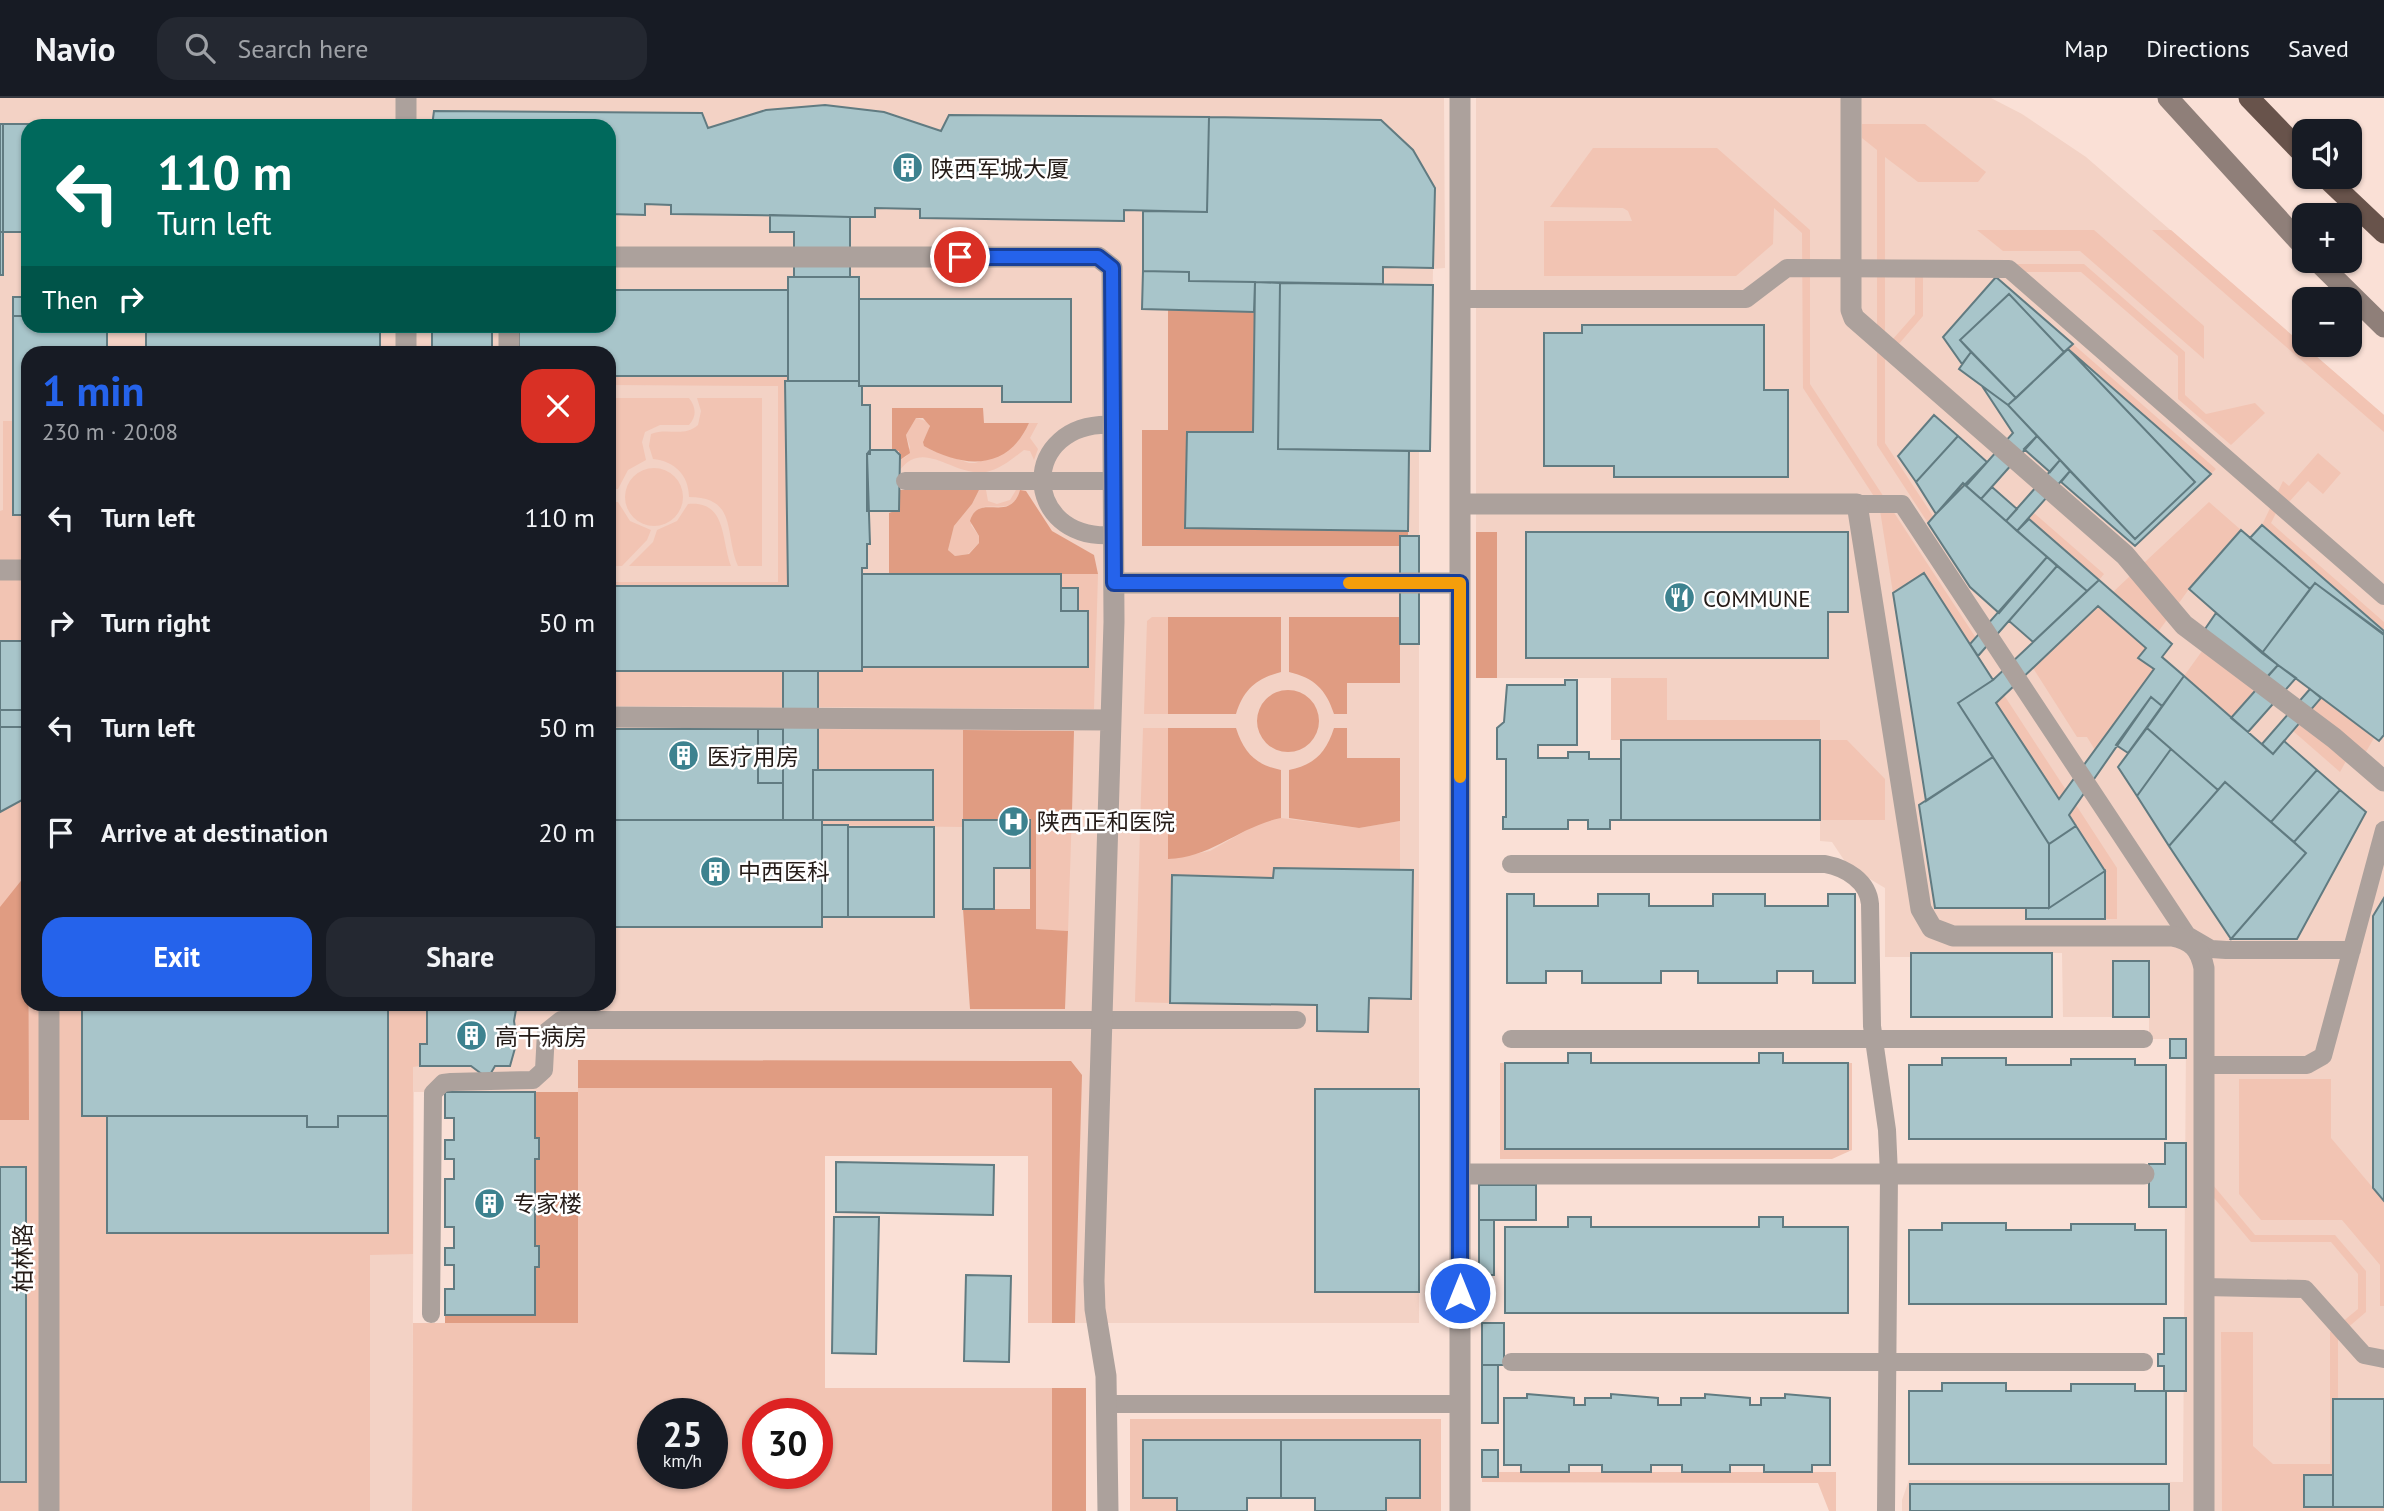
<!DOCTYPE html>
<meta charset="utf-8">
<style>
:root{--surface:#171b24;--page:#242831;--text:#f1f3f6;--muted:#9ea1a6;--line:#363941;--accent:#2563eb}
body{margin:0;font-family:"PT Sans","Noto Sans SC",sans-serif;background:var(--page);color:var(--text);height:100vh;display:flex;flex-direction:column;font-size:26px;white-space:nowrap}
*{box-sizing:border-box;margin:0}
p{font-size:23px;color:var(--muted)}
.icon{flex:none;width:38px;height:38px;fill:none;stroke:currentColor;stroke-width:2;stroke-linecap:round;stroke-linejoin:round}
.map{position:relative;flex:1;overflow:hidden}
.details{position:absolute;left:21px;top:248px;width:595px;height:665px;display:flex;flex-direction:column;background:var(--surface);border-radius:21px;box-shadow:0 2px 5px #0004}
.details>*{flex:none}
.top-card{position:absolute;left:21px;top:21px;width:595px;height:214px;border-radius:21px;box-shadow:0 2px 5px #0004;background:#00695c;color:#fff;overflow:hidden}
.buttons{position:absolute;left:2292px;top:21px;display:grid;gap:14px}
.buttons a{display:grid;place-items:center;width:70px;height:70px;border-radius:14px;background:var(--surface);box-shadow:0 2px 5px #0004;font-size:35px}
.speed{position:absolute;left:637px;top:1300px;display:flex;gap:14px;font-size:35px;font-weight:700;text-align:center}
.speed>*{display:grid;place-content:center;width:91px;height:91px;border-radius:50%;background:var(--surface);box-shadow:0 2px 5px #0004;line-height:1}
.speed small{font-size:18px;font-weight:400}
.speed .limit{border:10px solid #d22;background:#fff;color:#111}
.pin{position:absolute;display:grid;place-items:center;width:60px;height:60px;color:#fff;margin:-30px;border:4px solid #fff;border-radius:50%;box-shadow:0 2px 7px #0007}
.me{position:absolute;width:77px;margin:-38px;rotate:0deg;stroke-linejoin:round;filter:drop-shadow(0 0 5px #0008)}
.turn{display:flex;align-items:center;gap:24px;height:147px;padding:0 21px;font-size:32px}
.turn .icon{width:91px;height:91px;stroke-width:2.5}
.turn b{display:block;font-size:49px;line-height:60px}
.then{display:flex;align-items:center;height:66px;padding:0 21px;background:#0003;gap:14px;font-size:26px}
.round{display:grid;place-items:center;flex:none;width:74px;height:74px;border-radius:21px;background:var(--page)}
.overview{display:flex;align-items:center;justify-content:space-between;height:119px;padding:0 21px}
h1{font-size:42px;font-weight:600;line-height:52px;color:var(--accent)}
.primary-button{display:flex;gap:14px;margin-top:auto;padding:14px 21px}
.primary-button a{flex:1;height:80px;border-radius:21px;background:var(--accent);color:#fff;font-size:28px;font-weight:600;line-height:80px;text-align:center}
.primary-button a+a{background:var(--page);color:var(--text)}
ul{padding:0;list-style:none}
li{display:flex;align-items:center;gap:21px;height:105px;padding:0 21px}
li div{flex:1}
li b{display:block;font-size:26px}
li em{font-style:normal}
header{display:flex;align-items:center;gap:42px;box-sizing:border-box;height:98px;padding:0 35px;background:var(--surface);border-bottom:2px solid var(--line)}
header strong{font-size:33px}
nav{display:flex;gap:38px;margin-inline-start:auto;font-size:24px}
.search{width:490px;height:63px;background:var(--page);display:flex;align-items:center;gap:18px;box-sizing:border-box;padding:0 24px;border-radius:21px;color:var(--muted);font-size:26px}
.map>svg:first-child{display:block}
</style>
<header>
<strong>Navio</strong>
<div class="search"><svg class="icon" aria-label="search" viewBox="0 0 24 24"><circle cx="10" cy="10" r="6"/><path d="M15 15l6 6"/></svg>Search here</div>
<nav><a>Map</a><a>Directions</a><a>Saved</a></nav>
</header>
<div class="map">
<svg width="2384" height="1413" viewBox="0 0 2384 1413">
<rect width="100%" height="100%" fill="#fae0d6"/>
<path fill="#f3d2c5" fill-rule="evenodd" d="M0,0H1444L1445,170L1433,171L1430,353H1419V1225H1052V991H578V994H414L412,1413H0ZM28,28H609V228H28ZM28,256H609V906H28Z
M1476,0H1991L2022,16L2086,59L2384,317V1413H1902V1402L1909,1382L2183,1384L2186,941H2149V863H2113V919H2063L2062,855H1911V859H1885V790L1848,768L1832,744L1820,743V722H1621V642H1611V580H1476Z"/>
<path fill="#f2c4b3" fill-rule="evenodd" d="M1862,26H1925L1986,74L1978,84H1918L1885,59V250L1915,216V166H2084L2185,254V297L2206,316L2255,305L2265,315L2231,347L2178,301V258L2081,174H1923V218L1885,262V345L1933,418L1928,425L1877,347V52L1862,40Z
M1593,50H1717L1810,132V286L1976,540L1970,546L1924,475L1893,495L1879,406L1803,290L1802,135L1774,110L1773,146L1736,178H1544V123H1632L1628,113L1623,110L1550,109Z
M1977,132H2094L2204,228V261L2080,153H2003Z
M2152,132H2171L2384,317V334Z
M2073,246L2216,371L2211,376L2068,251Z
M609,278H788V283H785L788,488H609V484H778V288L609,287Z
M609,300H689C696,309 697,318 689,327H660L645,334L642,344L646,362L628,372L618,391H609Z
M697,300H762V468H738C724,436 738,399 689,399C689,377 674,363 653,361L649,348L651,336C668,329 683,340 698,327L701,313Z
M916,320L929,324L930,332L923,343L931,352L969,365H975C1003,355 1016,354 1029,325H1038L1030,340L1038,351L1034,362L1030,353L1024,352C1012,361 1001,371 986,374C953,379 924,340 900,372V362L907,358L910,349L906,337Z
M3,323H13V417H23V435H28V906L427,907V946H420V968L413,969V1156L370,1157V1413H0V413L3,412Z
M2318,355L2341,375L2323,396L2308,383L2288,405L2283,401L2271,425L2384,524V533L2262,427L2283,383L2289,388Z
M625 399a29 29 0 1 1 58 0a29 29 0 1 1-58 0Z
M979,392H986L988,403L997,406L1010,402L1016,392H1020C1014,414 1001,407 983,409L971,427L979,438V445L968,456L955,458L948,452L954,428L972,406Z
M609,404H618L630,423L651,432L647,442L622,468H609Z
M2209,404L2241,432L2189,491L2158,534L2113,494Z
M688,406C727,402 721,442 731,468H629L653,444L657,432L677,423Z
M2034,415L2104,476L2099,482L2029,421Z
M1061,476H1098L1094,611L818,609V573H862V569L1078,513L1077,490H1061Z
M2098,508L2146,550L2139,560L2154,571L2095,652L2087,639H2077L2033,570Z
M1152,519H1168V616H1144L1147,523Z
M2205,549L2258,589L2231,620L2184,578Z
M609,573H783V609L609,608Z
M1611,580H1667V622H1820V642H1847L1885,681V722H1820V642H1611Z
M2004,597L2066,692L2059,701L1996,605Z
M2321,600L2374,640L2363,659L2353,650L2340,674L2293,633Z
M1143,630H1168V761L1210,753L1261,724L1281,720L1359,730L1400,723V772L1274,770L1273,780L1172,777L1170,905L1135,904Z
M818,631L963,632V729L822,727V722H933V673L818,672Z
M2076,707L2117,770V821H2105V773L2069,717Z
M1036,714H1072L1068,833L1036,831Z
M1500,965H1505V1051H1848V965H1852V1052L1832,1061H1500Z
M2239,981H2331V1040L2384,1103V1208H2380V1167L2342,1122H2261L2239,1096Z
M578,990H1052V1225H1028V1058H825V1290H1052V1413H412L413,1225H578ZM653,1316H712V1376H653ZM758,1316H817V1376H758Z
M2202,1074L2255,1137H2335L2366,1173V1214L2338,1238V1301L2333,1302V1377H2304V1409H2384V1413H2222L2221,1234H2253V1348L2273,1366H2330V1234L2358,1211V1176L2331,1144H2251L2204,1088Z
M1130,1321H1441V1413H1386L1143,1342V1400H1177V1413H1130Z
M1498,1374H1836V1413H1829L1818,1385L1482,1384V1379Z"/>
<path fill="#e09c82" d="M1168,212L1254,214L1253,334H1187L1185,430L1408,433V438H1400V448H1142V332H1168Z
M892,310H983L984,325H1029C1008,372 965,371 924,348L923,344L930,328L923,320H916L906,337L910,355L900,362L899,353L892,352Z
M900,392H979L972,406L954,428L948,452L955,458L969,456L979,445V438L970,423C979,393 1010,427 1020,392L1026,393L1052,433L1094,457L1098,476H889V415L900,411Z
M1476,434H1497V580H1476Z
M1168,519H1281V574C1256,581 1244,591 1236,616H1168Z
M1289,519H1400V585H1347V616H1334C1326,591 1314,580 1289,574Z
M1257 623a31 31 0 1 1 62 0a31 31 0 1 1-62 0Z
M1168,630H1236C1244,655 1256,667 1281,672V720C1240,728 1211,760 1168,761Z
M1334,630H1347V660H1400V723L1359,730L1289,720V672C1314,667 1326,655 1334,630Z
M963,632L1074,633L1072,714H1036V831L1068,833L1065,911H970L963,811H1030V723L963,722Z
M28,774L29,1022H0V809Z
M578,962L1071,963L1082,977L1075,1225H1052V990H578Z
M535,994H578V1225H445V1217H535V1169L539,1148H535V1061L539,1060V1040H535Z
M1052,1290H1086V1413H1052Z"/>
<path fill="#a8c5ca" stroke="#617b81" stroke-width="2" fill-rule="evenodd" d="M825,7L884,14L941,33L949,17L1209,19L1207,114L1124,112V123L920,120V111L875,110V119L671,116V107L645,106V117L609,116V28H432L434,13L702,15L708,30L766,12Z
M1209,19L1381,22L1413,52L1435,90L1433,170L1383,169V186L1189,183V174L1143,173V113L1207,114Z
M0,26H3V134H0Z
M3,26H59L28,28V134H3Z
M770,117L850,119V179H794V134H770Z
M0,134H3V177H0Z
M1143,173L1189,174V183L1255,184L1254,214L1142,211Z
M788,179H859V283H788Z
M1996,179L2073,246L2064,254L2009,196L1960,242L1971,254L1962,266L1943,239Z
M1255,184L1280,185L1278,351L1409,353L1408,433L1185,430L1187,334H1253Z
M1280,185L1433,187L1430,353L1278,351Z
M609,192H788V278H609V256H519V228H609Z
M2009,196L2064,254L2016,300L1960,242Z
M13,199H28V218H13Z
M859,201H1071V304H1002V288H859Z
M13,218H28V228H107V256H28V411H23V417H13Z
M1582,227H1764V292H1788V379H1614V368H1544V235H1582Z
M146,228H380V256H146Z
M432,228H492V256H432Z
M2068,251L2211,376L2135,448L2061,384L2070,373L2135,441L2195,384Z
M2068,251L2195,384L2135,441L2008,307Z
M1971,254L2016,300L2008,307L1959,271Z
M785,283H859V288H862V307H870V356H867L870,446H867V470H862V573H609V488H788Z
M1982,288L2008,307L2037,338L1981,401L1966,388L2013,335Z
M1934,317L1958,338L1916,384L1898,358Z
M1958,338L1987,364L1936,416L1916,384Z
M2037,338L2060,362L2050,374L2024,351Z
M870,352H895L900,357L899,413H867V356Z
M2060,362L2070,373L2017,433L2006,423Z
M1963,385L2047,459L1999,515L1970,489L1928,425Z
M1992,389L2017,411L2006,423L1981,401Z
M23,411H28V435H23Z
M2029,421L2099,482L2087,493L2017,433Z
M2262,427L2384,533V536L2315,485L2310,491L2250,440Z
M2241,432L2310,491L2262,555L2189,491Z
M1526,434H1848V514H1828V560H1526Z
M1400,438H1419V546H1400Z
M2047,459L2057,468L1978,558L1970,546Z
M2057,468L2087,493L2033,544L2009,523Z
M1924,475L1993,582L1958,605L1993,659L1926,703L1893,495Z
M862,476H1061V513H1088V569H862Z
M2099,482L2172,546L2162,559L2184,578L2162,608L2151,599L2069,717L2076,728L2049,746L1958,605L1993,582ZM2098,508L2146,550L2138,560L2154,571L2059,701L1996,605Z
M2315,485L2384,537V637L2379,643L2262,555Z
M1061,490H1078V513H1061Z
M2216,515L2278,567L2265,581L2203,534Z
M0,543H25V612H0Z
M2278,567L2296,580L2248,634L2231,620Z
M783,573H818V672H813V722H783Z
M2184,578L2273,656L2284,643L2317,672L2271,724L2225,684L2218,692L2147,630Z
M1565,582H1577V647H1538V660H1568V654H1589V661H1621V722H1610V731H1588V722H1568V731H1503V719H1506V661H1497V630L1504,624L1507,587H1565Z
M2310,591L2321,600L2273,656L2262,646Z
M2151,599L2162,608L2128,655L2116,647Z
M0,612H25V629H0Z
M0,629H26V700L0,714Z
M2147,630L2171,651L2137,698L2118,669Z
M609,631H758V685H783V722H609Z
M758,631H783V685H758Z
M1621,642H1820V722H1621Z
M2171,651L2218,692L2169,748L2137,698Z
M1993,659L2049,746V810H1935L1919,707Z
M813,672H933V722H813Z
M2317,672L2340,692L2294,744L2271,724Z
M2225,684L2306,755L2231,841L2169,748Z
M2340,692L2366,714L2297,841H2231L2306,755L2294,744Z
M609,722H822V829H609Z
M963,722H1030V770H994V811H963Z
M822,727H848V819H822Z
M2076,728L2105,773L2049,810V746Z
M848,729H934V819H848Z
M1274,770L1413,772L1411,901L1369,900L1368,934L1317,933V907L1170,905L1172,777L1273,780Z
M2105,773V821H2026V810H2049Z
M1507,796H1534V808H1598V796H1649V808H1713V796H1765V808H1828V796H1855V885H1813V873H1777V885H1698V873H1661V885H1582V873H1546V885H1507Z
M2384,800V1103L2373,1090V818Z
M1911,855H2052V919H1911Z
M2113,863H2149V919H2113Z
M82,906H388V1018H338V1029H307V1018H82Z
M427,906H517L514,923L517,943L510,968H495L491,975L483,977L471,968H420V946H427Z
M2170,941H2186V960H2170Z
M1568,955H1591V965H1759V955H1783V965H1848V1051H1505V965H1568Z
M1942,960H2006V967H2071V961H2135V967H2166V1041H1909V967H1942Z
M1315,991H1419V1194H1315Z
M445,994H535V1040H539V1061H535V1148H539V1169H535V1217H445V1191H454V1167H445V1150H454V1129H445V1081H454V1061H445V1042H454V1020H445Z
M107,1018H307V1029H338V1018H388V1135H107Z
M2165,1045H2186V1109H2149V1066H2165Z
M836,1064L994,1067L993,1117L836,1114Z
M0,1069H26V1384H0Z
M1479,1087H1536V1122H1479Z
M834,1119H879L876,1256L832,1255Z
M1568,1119H1591V1129H1759V1119H1783V1129H1848V1215H1505V1129H1568Z
M1479,1122H1494V1177H1479Z
M1942,1125H2006V1132H2071V1126H2135V1132H2166V1206H1909V1132H1942Z
M966,1177L1011,1178L1009,1264L964,1263Z
M2164,1220H2186V1293H2164V1268H2158V1256H2164Z
M1482,1225H1504V1267H1482Z
M1482,1267H1498V1325H1482Z
M1942,1285H2006V1293H2071V1286H2135V1293H2166V1366H1909V1293H1942Z
M1527,1296L1574,1300V1307H1585V1300H1611V1296L1658,1300V1307H1681V1300H1705V1296L1750,1300V1307H1761V1300H1785V1296L1830,1300V1367H1812V1374H1764V1367H1730V1374H1682V1367H1651V1374H1602V1367H1569V1374H1521V1367H1504V1300H1527Z
M2333,1301H2384V1409H2333Z
M1143,1342H1281V1400H1247V1413H1177V1400H1143Z
M1281,1342H1420V1400H1386V1413H1315V1400H1281Z
M1482,1352H1498V1379H1482Z
M2304,1377H2333V1409H2304Z
M1910,1386H2169V1413H1910Z"/>
<g fill="none" stroke-linecap="round" stroke-linejoin="round">
<path stroke="#aca19c" stroke-width="18" d="M1460,201H1746L1787,170L2009,171L2384,498
M1114,327C1018,321 1019,444 1114,437
M905,383H1114
M1857,406H1902L2187,837L2211,851L2226,852H2352
M1511,766H1825C1846,770 1868,783 1870,806L1872,928L1887,1032L1889,1076L1886,1413
M1511,941H2144
M2204,967H2307L2323,958L2384,732
M2204,1189L2305,1191L2364,1257L2384,1261
M431,1216L433,995L443,985L451,984L533,982L544,972L546,934L561,922H1297
M1511,1264H2144
M1108,1306H1460"/>
<path stroke="#aca19c" stroke-width="21" d="M406,0V28
M1460,0V1413
M1851,0V212L1854,220L2125,457L2184,527L2334,640L2384,683
M609,159H1098L1112,170L1114,524L1094,1183L1095,1211L1106,1278L1108,1413
M406,228V256
M509,228V256
M1460,406H1857L1921,811L1932,830L1953,838H2172C2192,842 2200,850 2204,870V1413
M0,472H28
M1114,485H1460
M609,619L1111,622
M49,906V1413
M1460,1076H2144"/>
<path stroke="#8f7f79" stroke-width="21" d="M2168,0L2305,150
M2317,163L2384,229"/>
<path stroke="#68534b" stroke-width="21" d="M2249,0L2305,58
M2325,79L2384,135"/>
</g>
<g fill="none" stroke-linecap="round" stroke-linejoin="round">
<defs>
<path id="route" d="M960,159H1098L1112,170L1114,485H1460V1195"/>
</defs>
<use href="#route" stroke="#184099" stroke-width="18"/>
<use href="#route" stroke="#2563eb" stroke-width="12"/>
<path stroke="#f59e0b" stroke-width="12" d="M1349,485H1460V679"/>
</g>
<defs>
<symbol id="building-disc" viewBox="-11 -11 22 22"><circle r="9.5" fill="#3d828f" stroke="#fff"/><path d="M-4-6H4V6H1V3H-1V6H-4ZM-2.5-4.3h1.7v1.8h-1.7ZM.8-4.3h1.7v1.8H.8ZM-2.5-1h1.7V.8h-1.7ZM.8-1h1.7V.8H.8Z" fill="#fff"/></symbol>
<symbol id="restaurant-disc" viewBox="-11 -11 22 22"><circle r="9.5" fill="#3d828f" stroke="#fff"/><path d="M-5-6h1v4h1v-4h1v4h1v-4h1v5L-1.5 .5V6h-2V.5L-5-1ZM5-6V6H3V1.5H1.5Q1.5-4 5-6Z" fill="#fff"/></symbol>
<symbol id="hospital-disc" viewBox="-11 -11 22 22"><circle r="9.5" fill="#3d828f" stroke="#fff"/><path d="M-5-5h3v3.5h4V-5h3V5h-3V1.5h-4V5h-3Z" fill="#fff"/></symbol>
</defs>
<g fill-rule="evenodd">
<use href="#building-disc" x="890" y="52" width="35" height="35"/>
<use href="#restaurant-disc" x="1662" y="482" width="35" height="35"/>
<use href="#building-disc" x="666" y="640" width="35" height="35"/>
<use href="#hospital-disc" x="996" y="706" width="35" height="35"/>
<use href="#building-disc" x="698" y="756" width="35" height="35"/>
<use href="#building-disc" x="454" y="920" width="35" height="35"/>
<use href="#building-disc" x="472" y="1088" width="35" height="35"/>
</g>
<g text-anchor="middle" dominant-baseline="central" stroke-width="5" stroke-linejoin="round" paint-order="stroke">
<g font-size="23" fill="#251c18" stroke="#fff" text-anchor="start">
<text x="931" y="70">陕西军城大厦</text>
<text x="1703" y="500">COMMUNE</text>
<text x="707" y="658">医疗用房</text>
<text x="1037" y="723">陕西正和医院</text>
<text x="738" y="773">中西医科</text>
<text x="495" y="938">高干病房</text>
<text x="513" y="1105">专家楼</text>
</g>
<g font-size="23" fill="#251c18" stroke="#fff">
<text transform="translate(22 1160) rotate(-90)">柏林路</text>
</g>
</g>
</svg>
<div class="buttons">
<a><svg class="icon" aria-label="sound" viewBox="0 0 24 24"><path d="M4 9h4l5-4v14l-5-4H4zM17 9q2 3 0 6"/></svg></a>
<a>+</a>
<a>−</a>
</div>
<div class="speed"><div>25<small>km/h</small></div><div class="limit">30</div></div>
<div class="pin" style="left:960px;top:159px;background:#d93025"><svg class="icon" aria-label="arrive" viewBox="0 0 24 24"><path d="M6 21V4h12l-3 4 3 4H6"/></svg></div>
<svg class="me" style="left:1460px;top:1195px" viewBox="-20 -20 40 40"><circle r="17" fill="#2563eb" stroke="#fff" stroke-width="3"/><path d="M0-11L8 9 0 5-8 9z" fill="#fff"/></svg>
<div class="top-card">
<div class="turn"><svg class="icon" aria-label="left" viewBox="0 0 24 24"><path d="M17 20v-9H6M10 6l-5 5 5 5"/></svg><div><b>110 m</b>Turn left</div></div>
<div class="then">Then<svg class="icon" aria-label="right" viewBox="0 0 24 24"><path d="M7 20v-9h11M14 6l5 5-5 5"/></svg></div>
</div>
<section class="details">
<div class="overview"><div><h1>1 min</h1><p>230 m · 20:08</p></div><a class="round" style="background:#d93025;color:#fff"><svg class="icon" aria-label="close" viewBox="0 0 24 24"><path d="M6 6l12 12M18 6L6 18"/></svg></a></div>
<ul>
<li><svg class="icon" aria-label="left" viewBox="0 0 24 24"><path d="M17 20v-9H6M10 6l-5 5 5 5"/></svg><div><b>Turn left</b></div><em>110 m</em></li>
<li><svg class="icon" aria-label="right" viewBox="0 0 24 24"><path d="M7 20v-9h11M14 6l5 5-5 5"/></svg><div><b>Turn right</b></div><em>50 m</em></li>
<li><svg class="icon" aria-label="left" viewBox="0 0 24 24"><path d="M17 20v-9H6M10 6l-5 5 5 5"/></svg><div><b>Turn left</b></div><em>50 m</em></li>
<li><svg class="icon" aria-label="arrive" viewBox="0 0 24 24"><path d="M6 21V4h12l-3 4 3 4H6"/></svg><div><b>Arrive at destination</b></div><em>20 m</em></li>
</ul>
<div class="primary-button"><a>Exit</a><a>Share</a></div>
</section>
</div>
